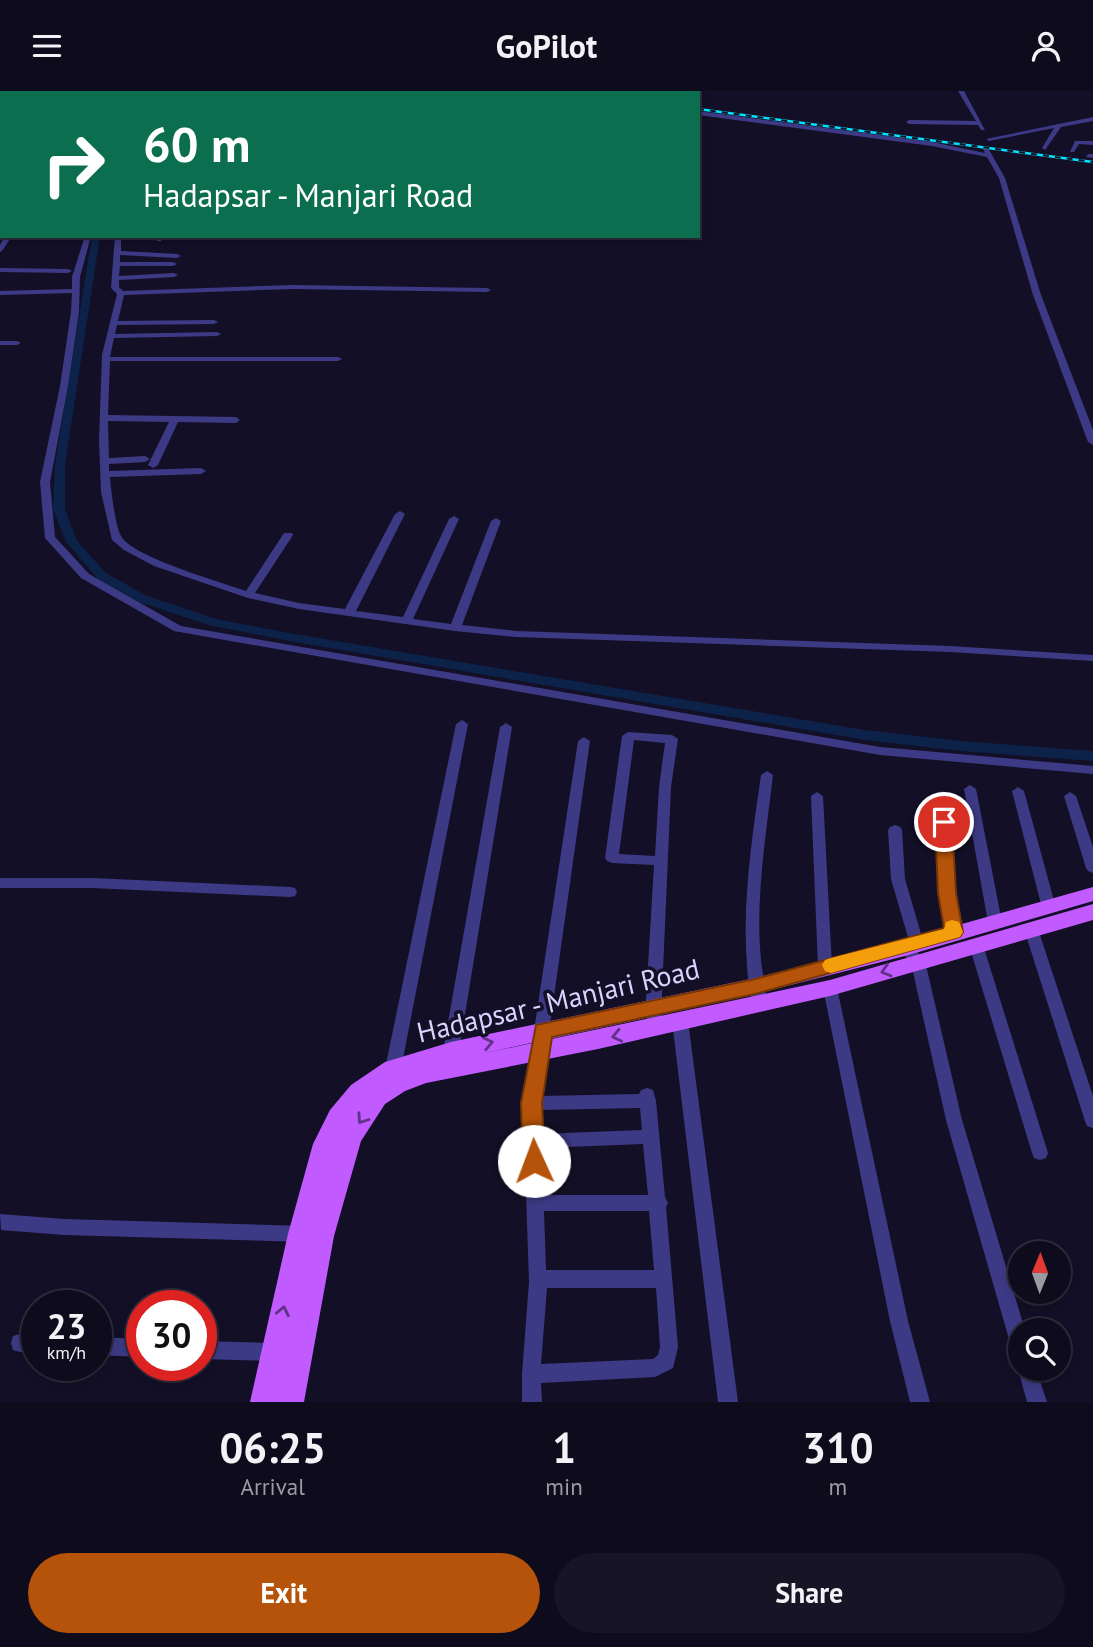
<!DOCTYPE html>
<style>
:root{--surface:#0e0b1c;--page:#171425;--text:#f1f3f6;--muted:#9b9ba3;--line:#2e2b3b;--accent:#b45309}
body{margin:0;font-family:"PT Sans",sans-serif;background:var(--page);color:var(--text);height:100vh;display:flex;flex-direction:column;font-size:26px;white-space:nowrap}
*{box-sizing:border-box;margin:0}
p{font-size:23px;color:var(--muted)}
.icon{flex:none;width:38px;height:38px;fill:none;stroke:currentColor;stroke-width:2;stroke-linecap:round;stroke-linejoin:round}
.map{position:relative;height:1311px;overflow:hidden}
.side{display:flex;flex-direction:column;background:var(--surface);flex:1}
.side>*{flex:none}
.banner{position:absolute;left:0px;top:0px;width:700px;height:147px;box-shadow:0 4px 10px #0003,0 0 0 2px var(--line);background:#0b6e4f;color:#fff;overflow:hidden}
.needle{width:46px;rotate:1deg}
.controls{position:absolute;left:1008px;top:1150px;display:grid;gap:14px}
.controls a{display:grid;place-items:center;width:63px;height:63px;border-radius:50%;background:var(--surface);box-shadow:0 4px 10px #0003,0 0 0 2px var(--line);font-size:35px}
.speed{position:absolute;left:21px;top:1199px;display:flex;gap:14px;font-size:35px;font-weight:700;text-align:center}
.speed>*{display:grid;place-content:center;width:91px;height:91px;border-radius:50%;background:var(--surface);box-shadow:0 4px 10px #0003,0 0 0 2px var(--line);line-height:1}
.speed small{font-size:18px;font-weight:400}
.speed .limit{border:10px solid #d22;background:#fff;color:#111}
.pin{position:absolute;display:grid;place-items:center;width:60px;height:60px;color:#fff;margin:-30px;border:4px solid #fff;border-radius:50%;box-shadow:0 2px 7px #0007}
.me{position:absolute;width:77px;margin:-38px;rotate:358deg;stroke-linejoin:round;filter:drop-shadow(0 0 5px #0008)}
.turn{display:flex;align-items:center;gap:24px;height:147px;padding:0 28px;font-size:32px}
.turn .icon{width:91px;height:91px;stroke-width:2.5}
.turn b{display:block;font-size:49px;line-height:60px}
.eta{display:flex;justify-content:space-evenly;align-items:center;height:119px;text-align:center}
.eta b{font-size:42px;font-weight:700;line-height:49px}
.primary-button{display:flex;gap:14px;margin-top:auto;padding:14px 28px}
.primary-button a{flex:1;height:80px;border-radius:42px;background:var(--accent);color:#fff;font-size:28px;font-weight:700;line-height:80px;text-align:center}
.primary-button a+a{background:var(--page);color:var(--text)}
header{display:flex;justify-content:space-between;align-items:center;height:91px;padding:0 28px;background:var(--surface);font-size:32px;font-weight:700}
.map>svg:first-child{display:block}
</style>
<header><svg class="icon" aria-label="menu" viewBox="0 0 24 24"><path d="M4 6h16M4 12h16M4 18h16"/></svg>GoPilot<svg class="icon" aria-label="person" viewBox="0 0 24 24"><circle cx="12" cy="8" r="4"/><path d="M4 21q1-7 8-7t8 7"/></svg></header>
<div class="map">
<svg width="1093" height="1311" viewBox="0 0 1093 1311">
<rect width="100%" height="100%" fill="#130f26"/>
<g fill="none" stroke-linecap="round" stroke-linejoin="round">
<path fill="#0c2248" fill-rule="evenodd" d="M0,96H2V100H0Z
M92,145H100L65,374V418L77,450L106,482L147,505L216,528L289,542L865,639L961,650L1093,660V670L961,660L865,649L289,550L209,534L139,511L98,488L66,451L53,418L55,374Z"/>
<path fill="#3d3a85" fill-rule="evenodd" d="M254,0H261L252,2Z
M958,0H964L985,39H981L978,34L909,33L906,31L909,29L976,30Z
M698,20L932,51L985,62L983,58L988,57L1005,87L1041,204L1093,339V354L1088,351L1033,204L999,87L987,66L932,55L698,24Z
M0,22L2,23V27L0,26Z
M1093,26V30L1061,36L1045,59L1042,57L1054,37L989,50L986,48Z
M2,32V36L0,37V33Z
M1075,50H1093V54L1079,53L1074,61H1070Z
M0,53H2V57H0Z
M1088,63H1093V67L1086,66Z
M0,91H2V95H0Z
M5,145H12L2,160L0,161V154Z
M60,145H66V146L63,148Z
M85,145H91L80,186L79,221L68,295L50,391L55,446L89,483L181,535L880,656L1093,675V683L880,664L174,540L81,487L45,447L40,391L60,295L71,221L72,202L0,204V200L72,198V186Z
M115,145H121V160L177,163L181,165L177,167L120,164V171H173L177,173L173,175H120L119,185L174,182L178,184L174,186L119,189V196L123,200L292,194L487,197L491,199L487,201L292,198L124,204L118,230L214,229L218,231L214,233L117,234L115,243L217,241L221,243L217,245L114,247L110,266H338L342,268L338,270H110L108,324L236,326L240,329L236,332L178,331L158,374L153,377L148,374L169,331L108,330L109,367L145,365L150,368L145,371L109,373V380L201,377L206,380L201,383L110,386C111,399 115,434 121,445C132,466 221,491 246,500L284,442H292L293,444L255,502L299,512L345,518L395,423L400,420L405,423L356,520L403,526L449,428L454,425L459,428L413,528L451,533L491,430L496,427L501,430L462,534L516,540L950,555L1093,564V570L950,561L516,546L455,540L299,518L248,507L154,475L124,459L112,449L101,401L99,349L102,264L117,203L111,197Z
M157,145H163L161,150H157Z
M0,177L68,178L72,180L68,182L0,181Z
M0,250H17L21,252L17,254H0Z
M462,629L468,633L401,978L399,983L393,985L387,983L385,978L456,633Z
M506,632L512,636L459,960L456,965L451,966L446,965L443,960L500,636Z
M628,641L672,644L678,648L671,696L661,925L658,929L653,931L648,929L645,925L654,774L612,772L607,770L605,767L622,645ZM634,649L665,652L659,696L655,765L619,763Z
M584,646L590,650L540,1005L639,1003L641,999L647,997L653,999L656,1010L665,1106L668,1112L666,1116L678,1256L673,1277L655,1286L541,1292L542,1311H522V1283L529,1191L523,1012L578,650ZM640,1017L642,1039L540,1043L539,1019ZM643,1053L648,1104H543L541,1057ZM544,1120H649L654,1179H546ZM547,1197H656L660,1256L658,1264L653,1268L541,1273Z
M767,680L773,684C766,745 755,807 761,869C762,881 769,907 765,917L760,919L755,917C749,905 748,888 747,874C742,811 752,747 761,684Z
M970,694L976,698L1002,831L1000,835L995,836L990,835L988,831L964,698Z
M1018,696L1024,700L1056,817L1054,821H1044L1042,817L1012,700Z
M942,700L948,704L954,802L961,841L959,845L954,846L949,845L947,841L940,802L936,704Z
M817,701L823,705L832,876L830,880L825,882L820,880L818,876L811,705Z
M1070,701L1076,705L1093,756V782L1088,780L1086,777L1064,705Z
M895,734L900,736L902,739L905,788L924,853L922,857L915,858L925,870L962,1029L1025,1239H1020V1264L1013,1262L1011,1255L946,1029L911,872L898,857L900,853L905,851L910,853L891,788L888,739L890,736Z
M0,787H92L290,796L295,797L297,801L295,805L290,806L92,797H0Z
M1031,833L1036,834L1038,838L1093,1005V1037L1087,1035L1085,1030L1024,838L1026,834Z
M976,848L981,850L983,854L1048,1062L1046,1067L1040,1069L1034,1067L1032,1062L969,854L971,850Z
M830,891L835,893L837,897L908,1230L930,1311H910L890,1230L823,897L825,893Z
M680,924L685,926L688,930L738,1311H718L672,930L675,926Z
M0,1123L64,1128L305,1135L311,1137L314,1143L311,1149L305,1151L64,1144L1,1139Z
M20,1243L37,1244V1262L20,1261L13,1259L11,1252L13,1245Z
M96,1246L142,1248V1266L96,1264Z
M201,1250L274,1252L281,1254L283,1261L281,1268L274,1270L201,1268Z
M1020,1272V1278H1036L1047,1311H1027L1018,1278Z"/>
<path fill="#3d3a85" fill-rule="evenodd" d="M95,0L119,2H98Z
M0,79H2L0,84Z"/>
<path fill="#c25bff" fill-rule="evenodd" d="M1093,796V810L905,865L755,903L476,964L830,889L1093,813V829L830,905L598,958L426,992L405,1000L385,1013L361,1050L334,1145L304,1311H250L288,1143L313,1053L330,1019L351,994L385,971L451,951L755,887L905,849Z"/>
<defs>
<path id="rail" d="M575,0L588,2
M698,18L1093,71"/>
</defs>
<use href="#rail" stroke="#00e5ff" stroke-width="2.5"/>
<use href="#rail" stroke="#130f26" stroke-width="2" stroke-dasharray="6" stroke-linecap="butt"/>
</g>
<defs><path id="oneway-chevron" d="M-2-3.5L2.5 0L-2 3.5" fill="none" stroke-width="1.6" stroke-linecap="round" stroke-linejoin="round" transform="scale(1.75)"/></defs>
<g stroke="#623188">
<use href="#oneway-chevron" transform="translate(886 880) rotate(163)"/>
<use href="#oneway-chevron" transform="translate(617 945) rotate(167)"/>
<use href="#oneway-chevron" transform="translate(488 952) rotate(-12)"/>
<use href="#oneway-chevron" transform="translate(362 1028) rotate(124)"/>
<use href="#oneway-chevron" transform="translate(283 1220) rotate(-78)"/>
</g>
<path fill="#b45309" stroke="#753606" stroke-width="2" d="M944,725L952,731L956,802L963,841L960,846L755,903L552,946L542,1012L545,1070L542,1076L534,1079L526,1076L523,1070L521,1012L536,934L755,888L944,837L938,802L935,731Z"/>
<path fill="#f59e0b" d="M952,829L959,831L963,841L960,846L831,882L825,880L822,874L825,869L831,867L944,838L946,831Z"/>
<g text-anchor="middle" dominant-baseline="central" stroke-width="7" stroke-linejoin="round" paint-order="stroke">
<g font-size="28" fill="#d9d4ff" stroke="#130f26">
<text transform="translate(558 909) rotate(-13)">Hadapsar - Manjari Road</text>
</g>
</g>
</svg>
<div class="controls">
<a><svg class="needle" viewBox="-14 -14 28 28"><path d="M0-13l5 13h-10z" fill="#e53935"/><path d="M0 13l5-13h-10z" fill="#9b9ba3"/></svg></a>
<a><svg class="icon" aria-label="search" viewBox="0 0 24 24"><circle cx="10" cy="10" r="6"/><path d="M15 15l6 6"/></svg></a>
</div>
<div class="speed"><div>23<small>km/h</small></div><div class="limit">30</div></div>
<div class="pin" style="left:944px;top:731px;background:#d93025"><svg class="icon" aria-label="arrive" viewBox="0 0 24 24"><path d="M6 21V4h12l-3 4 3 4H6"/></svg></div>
<svg class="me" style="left:534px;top:1070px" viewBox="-20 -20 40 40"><circle r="19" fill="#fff"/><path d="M0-13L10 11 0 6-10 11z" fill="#b45309"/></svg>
<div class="banner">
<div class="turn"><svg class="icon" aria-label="right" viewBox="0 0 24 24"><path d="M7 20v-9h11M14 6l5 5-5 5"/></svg><div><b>60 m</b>Hadapsar - Manjari Road</div></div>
</div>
</div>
<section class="side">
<div class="eta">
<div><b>06:25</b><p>Arrival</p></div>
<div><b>1</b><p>min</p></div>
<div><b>310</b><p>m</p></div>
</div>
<div class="primary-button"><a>Exit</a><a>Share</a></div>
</section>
